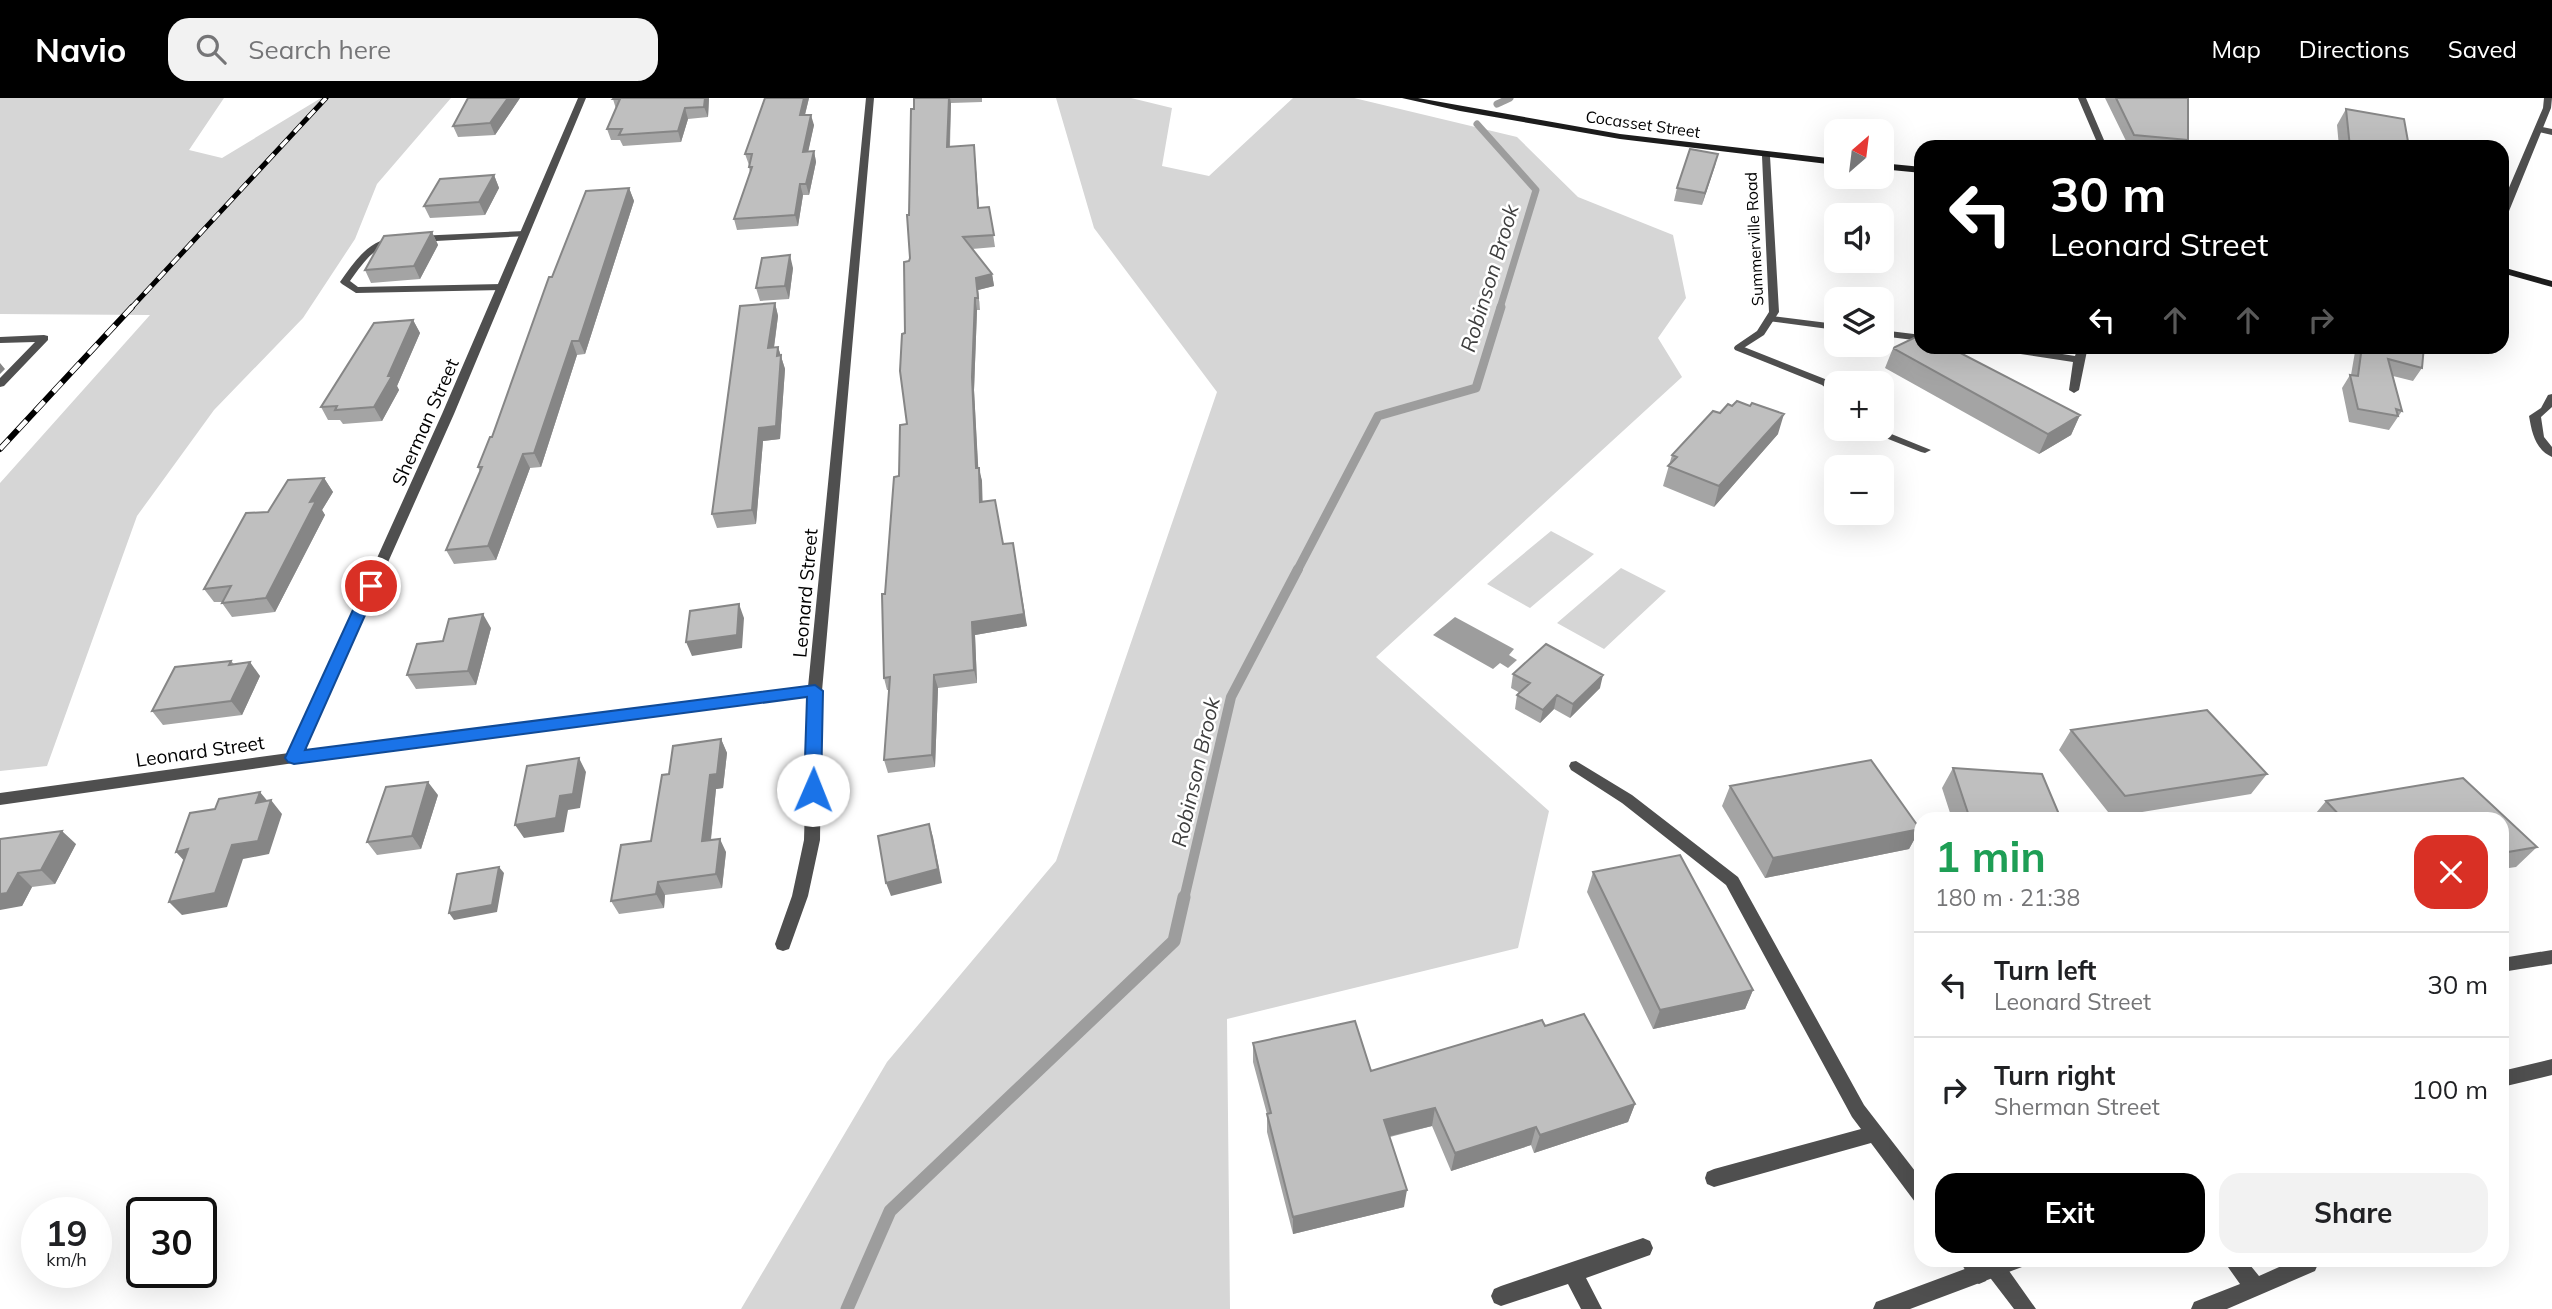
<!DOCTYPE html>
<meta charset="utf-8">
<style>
:root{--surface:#fff;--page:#f2f2f2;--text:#202124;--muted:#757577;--line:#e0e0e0;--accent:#000}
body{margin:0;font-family:Mulish,sans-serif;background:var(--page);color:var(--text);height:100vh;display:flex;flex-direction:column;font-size:26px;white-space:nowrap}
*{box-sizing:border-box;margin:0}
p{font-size:23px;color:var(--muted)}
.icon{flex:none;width:38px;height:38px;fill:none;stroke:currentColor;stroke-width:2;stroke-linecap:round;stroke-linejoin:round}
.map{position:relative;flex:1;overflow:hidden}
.side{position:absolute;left:1914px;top:714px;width:595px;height:455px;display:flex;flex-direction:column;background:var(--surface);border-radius:21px;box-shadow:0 7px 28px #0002}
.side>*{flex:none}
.hud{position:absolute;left:1914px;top:42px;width:595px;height:214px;border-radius:21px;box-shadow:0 7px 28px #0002;background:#000;color:#fff;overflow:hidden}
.needle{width:46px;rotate:28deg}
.fabs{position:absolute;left:1824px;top:21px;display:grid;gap:14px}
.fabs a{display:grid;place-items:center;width:70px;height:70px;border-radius:14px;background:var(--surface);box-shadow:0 7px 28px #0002;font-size:35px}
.speed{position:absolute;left:21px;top:1099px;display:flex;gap:14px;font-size:35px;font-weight:700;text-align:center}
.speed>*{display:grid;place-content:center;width:91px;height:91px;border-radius:50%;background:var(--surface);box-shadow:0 7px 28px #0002;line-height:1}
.speed small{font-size:18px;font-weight:400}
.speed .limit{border:4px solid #111;border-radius:10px;background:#fff;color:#111}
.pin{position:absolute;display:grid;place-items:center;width:60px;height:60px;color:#fff;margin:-30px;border:4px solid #fff;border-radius:50%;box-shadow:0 2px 7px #0007}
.me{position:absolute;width:77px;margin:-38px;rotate:1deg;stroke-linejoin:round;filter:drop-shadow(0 0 5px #0008)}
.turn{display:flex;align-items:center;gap:24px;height:147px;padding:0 21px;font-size:32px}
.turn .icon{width:91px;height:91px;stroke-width:2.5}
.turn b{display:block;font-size:49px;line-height:60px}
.lanes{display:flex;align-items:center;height:66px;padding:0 21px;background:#0003;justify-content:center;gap:35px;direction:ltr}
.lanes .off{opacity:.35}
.round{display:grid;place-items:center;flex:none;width:74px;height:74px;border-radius:21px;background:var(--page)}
.summary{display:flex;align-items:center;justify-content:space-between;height:119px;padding:0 21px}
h1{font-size:42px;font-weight:700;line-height:52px;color:#1e9e55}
.action{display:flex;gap:14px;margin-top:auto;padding:14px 21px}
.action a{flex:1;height:80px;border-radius:21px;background:var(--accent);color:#fff;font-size:28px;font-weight:700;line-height:80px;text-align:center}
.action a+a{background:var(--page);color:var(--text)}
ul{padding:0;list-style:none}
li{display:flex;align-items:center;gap:21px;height:105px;padding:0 21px;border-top:2px solid var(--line)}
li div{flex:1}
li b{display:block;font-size:26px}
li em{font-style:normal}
header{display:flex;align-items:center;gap:42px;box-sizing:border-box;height:98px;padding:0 35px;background:var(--accent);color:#fff}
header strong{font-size:33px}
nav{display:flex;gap:38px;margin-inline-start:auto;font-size:24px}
.search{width:490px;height:63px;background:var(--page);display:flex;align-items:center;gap:18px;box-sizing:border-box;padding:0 24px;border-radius:21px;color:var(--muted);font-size:26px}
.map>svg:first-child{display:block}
</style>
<header>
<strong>Navio</strong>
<div class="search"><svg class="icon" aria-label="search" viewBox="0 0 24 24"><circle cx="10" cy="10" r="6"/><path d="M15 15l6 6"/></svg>Search here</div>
<nav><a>Map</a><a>Directions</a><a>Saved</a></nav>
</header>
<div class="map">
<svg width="2552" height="1211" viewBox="0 0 2552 1211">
<rect width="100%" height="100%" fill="#fff"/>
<path fill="#d6d6d6" d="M0,0H224L189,52L222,60L321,0H451L377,86L355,141L303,220L214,312L137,418L47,668L0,673V385L150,217L0,216Z
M1056,0H1131L1172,10L1162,68L1209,78L1293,0H1354L1517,39L1578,99L1673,137L1686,200L1658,240L1682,279L1376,559L1549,713L1518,850L1227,921L1230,1211H741L887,964L1056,763L1217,294L1094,130Z
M1551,433L1594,456L1530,510L1487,486Z
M1621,470L1666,493L1604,551L1557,525Z"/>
<path fill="#9d9d9d" d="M1455,519L1514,551L1509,557L1517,562L1508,570L1500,565L1493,571L1433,537Z"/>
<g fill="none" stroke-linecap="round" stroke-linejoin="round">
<path stroke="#9d9d9d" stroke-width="7" d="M1497,6L1510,0
M1477,26L1536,92L1500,210"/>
<path stroke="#9d9d9d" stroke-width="9" d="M1297,473L1378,318L1476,290L1501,209"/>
<path stroke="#9d9d9d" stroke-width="10" d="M1184,801L1231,599L1298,471"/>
<path stroke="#9d9d9d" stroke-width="13" d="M847,1211L890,1113L1174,843L1184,799"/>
<path fill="#4f4f4f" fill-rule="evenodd" d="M2078,0H2086L2107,49H2099Z
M2538,28L2552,31V37L2535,33V29Z
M524,133L527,134V138L417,144L412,141L417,138Z
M397,138L400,139V143C373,149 366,161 350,183L358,189L502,186L507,189L502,192L356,195L342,186L340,184C356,161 368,143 397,138Z
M1772,218L1836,226V232L1768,223L1767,221Z
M1881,232L1922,237V243L1881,238Z
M44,237L48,238V242L4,288L0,289V280L35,244L0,245V239Z
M1739,247L1830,283L1836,289V298L1822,287L1735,252L1734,250Z
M1982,248H2011L2075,258L2078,248H2088L2079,292L2074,295L2069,292L2073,264L1987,251Z
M1863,331H1879L1931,352L1925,355L1921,354Z
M1576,663L1632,697L1738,779L1864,1007L1922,1082V1107L1915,1104L1871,1045L1714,1089L1707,1086L1705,1080L1707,1074L1714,1071L1861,1031L1852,1019L1726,787L1622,705L1571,672L1569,668L1571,664Z
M2552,852V866L2502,874V860Z
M1643,1140L1650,1143L1653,1150L1650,1157L1586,1180L1602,1211H1581L1568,1186L1501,1208L1494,1205L1491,1198L1494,1191L1501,1188Z
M1959,1162H1981L1986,1169L1991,1162L2002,1163L2036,1211H2014L1988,1177L1986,1183L1979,1186L1972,1183Z
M2223,1162H2246L2259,1178L2295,1162H2316L2318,1166L2315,1173L2227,1211H2191L2194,1204L2240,1186Z"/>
<path fill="#4f4f4f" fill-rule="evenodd" d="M578,0H586L454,316L304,653L808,589L866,0H874L822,593L820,742L808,798L789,851L783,853L777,851L775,846L792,798L804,742L808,599L294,665L0,707V695L289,655L442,316Z
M2544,0H2552L2551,10L2507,118L2502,121V106L2543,10Z
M1766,55L1770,58L1779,214L1764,237L1739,253L1734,250L1735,248L1757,233L1769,214L1762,58Z
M2552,296V309L2541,319L2544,339L2552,349V359C2535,351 2532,335 2529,318L2541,310L2548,297Z
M2552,961V977L2502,989V973Z
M1989,1162H2025L2022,1169L1910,1211H1873L1876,1204Z"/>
<path fill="#1c1c1c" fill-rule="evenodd" d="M1402,0H1418L1620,36L1836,61V67L1620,41L1460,13Z
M1881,65L1922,69V75L1881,71Z
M2502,169L2552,183V189L2502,175Z"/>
<defs>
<path id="rail-far1" d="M131,210L326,0"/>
<path id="rail" d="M0,351L132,209"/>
</defs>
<use href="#rail-far1" stroke="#000" stroke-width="5"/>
<use href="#rail" stroke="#000" stroke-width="6"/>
<use href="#rail-far1" stroke="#fff" stroke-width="3.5" stroke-dasharray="10" stroke-linecap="butt"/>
<use href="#rail" stroke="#fff" stroke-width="4.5" stroke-dasharray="13" stroke-linecap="butt"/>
</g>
<path fill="#a4a4a4" d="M520,0L495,37L458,39L453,28Z
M614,0H709L708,19L688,21L681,44L623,48L620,42H611L607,31L616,11L613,1Z
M765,0H809L805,17L814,27L808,53H814L816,64L809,97H803L798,128L737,132L734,121L750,75L749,69V67L745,56Z
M914,0H982V4L951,5L950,49L975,59L979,110L989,109L995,149L972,151L992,176L994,188L978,192L980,212H977L974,292L978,370L982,383V404L1003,446L1027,528L975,537L977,585L938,590L935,669L888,675L884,662L889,592H887L884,580L885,496L899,378L907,326L905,235L909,163L910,160L909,117Z
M2105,0H2188V42L2184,49H2129Z
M2346,11L2409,49H2339L2337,27Z
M1718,56L1702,107L1674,103L1677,90Z
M494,77L499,90L485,117L430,120L424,108Z
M629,90L634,103L585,256L577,257L541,369L530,370L496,462L454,466L446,452L480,374L478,369L492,339L552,179Z
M1921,93H1922V134H1916L1917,105Z
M432,134L438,147L420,181L371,185L365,172Z
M793,170L789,201L760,203L756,190Z
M775,205L778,218L774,250L778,249L785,271L780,341L763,343L756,426L717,430L712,416Z
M413,222L420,235L397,288L399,292L382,323L343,326L340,322H328L321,309Z
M2356,248H2424L2422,270L2413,283L2393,278L2402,313L2389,332L2349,324L2342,290L2350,277H2351Z
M1893,250L2080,317L2071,337L2039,356L1885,270Z
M1778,336L1714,409L1663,388L1672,357Z
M324,380L333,394L322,412L325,417L275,514L232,519L222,505L223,504H214L204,491L268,414Z
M491,530L476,587L416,591L407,577Z
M231,563L234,566L260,578L242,617L163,627L152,613Z
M1513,576L1600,590L1570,620L1554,611L1540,625L1515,611L1517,597L1520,595L1511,590Z
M2071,632L2267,676L2251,696L2112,719L2059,652Z
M721,641L727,655L723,690L716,691L711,742L726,754L722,790L665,797L664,810L619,816L611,803L651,743L669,676Z
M1953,670L2061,721H1952L1942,690Z
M2463,680L2537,749L2516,769L2502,771V721H2311L2326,703Z
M1730,688L1920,731L1909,751L1765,780L1722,708Z
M438,697L421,751L377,757L367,744Z
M0,741L76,746L55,786L32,789L22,808Z
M1593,774L1753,892L1745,911L1653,931L1587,794Z
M1545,928L1635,1006L1628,1024L1534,1055L1531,1047L1451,1073L1432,1028L1390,1039L1404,1109L1293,1136L1267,1034V1016L1253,964V945L1371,973Z"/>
<path fill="#868686" d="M508,0H520L495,37L490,25Z
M705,0H709L708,19L704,9Z
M804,0H809L802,28L800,17Z
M949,0H950L951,5L949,60L947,49Z
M685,10L688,21L681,44L678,33Z
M811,17L814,27L806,64L803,54Z
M974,47L975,59L980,122L978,110Z
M814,53L816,64L809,97L806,86Z
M1718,56L1715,68L1702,107L1705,95Z
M494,77L499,90L485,117L479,104Z
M800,86L803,97L798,128L795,117Z
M629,90L634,103L585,256L579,243Z
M432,134L438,147L420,181L414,168Z
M790,157L793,170L789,201L785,188Z
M992,176L994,188L978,192L980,212L976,180Z
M975,200L977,212L974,292L979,383L976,370L972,279Z
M775,205L778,218L772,263L768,250Z
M413,222L420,235L397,288L399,292L382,323L374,309Z
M572,243L577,257L541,369L534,355Z
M778,249L785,271L780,341L763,343L756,426L752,412L759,330L777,258Z
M0,265L5,271L0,276Z
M1784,316L1778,336L1714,409L1719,388Z
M2080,317L2071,337L2039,356L2048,336Z
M523,356L530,370L496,462L488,448Z
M979,370L982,383L983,417L980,404Z
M324,380L333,394L322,412L325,417L275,514L266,500L310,404Z
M1013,445L1027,528L975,537L977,585L974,572L972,524Z
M739,506L744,520L742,550L692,558L686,544Z
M483,516L491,530L476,587L468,573Z
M250,564L260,578L242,617L231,603Z
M934,577L938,590L935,669L932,657Z
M1603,577L1600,590L1570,620L1573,606Z
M1557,597L1554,611L1540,625L1543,612Z
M721,641L727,655L723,690L716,691L709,757L702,743L710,677Z
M579,660L586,674L580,710L568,712L564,734L524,740L515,727L560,698Z
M428,684L438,697L421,751L412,738Z
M260,694L270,706L271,702L282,716L269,756L243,761L227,809L182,817L169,804L232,747L256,705Z
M929,726L933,739L942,785L891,798L886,785Z
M1920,731L1909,751L1765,780L1773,760Z
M62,733L76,746L55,786L41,772Z
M720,741L726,754L722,790L716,776Z
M188,751V767L176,754Z
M499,769L504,775L497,814L454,822L449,815Z
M18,775L32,789L22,808L0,812V796Z
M658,784L665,797L664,810L656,796Z
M1753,892L1745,911L1653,931L1660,912Z
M1635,1006L1628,1024L1534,1055L1540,1037Z
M1435,1010L1432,1028L1382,1040L1384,1022Z
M1536,1029L1531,1047L1451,1073L1455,1055Z
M1407,1092L1404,1109L1293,1136V1119Z"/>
<path fill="#bfbfbf" stroke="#868686" stroke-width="2" d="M468,0H508L490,25L453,28Z
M614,0H705L704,9L685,10L678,33L619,37L622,31H607L620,1H613Z
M765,0H804L800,17H811L803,54L814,53L806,86H800L795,117L734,121L752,69H749L752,56H745Z
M914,0H949L947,49L974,47L978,110L989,109L994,137L963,139L992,176L976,180L978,200H975L972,279L976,370H979L980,404L995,402L1003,446L1013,445L1024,516L972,524L974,572L934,577L932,657L884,662L890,579L884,580L882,496H885L894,379L899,378L900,327L907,326L900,273L902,236L905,235L904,164L909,163L910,160L907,117H909L911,11H914Z
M2116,0H2188V42L2134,37Z
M2346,11L2404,21L2409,49H2350Z
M1690,51L1718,56L1705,95L1677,90Z
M494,77L479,104L424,108L440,81Z
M629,90L579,243H572L534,355L523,356L488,448L446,452L482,369H478L490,339H492L549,179H552L586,93Z
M1921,93H1922V122H1920Z
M432,134L414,168L365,172L384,138Z
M790,157L785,188L756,190L762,160Z
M775,205L768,250L778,249L777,258L781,257L776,328L759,330L752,412L712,416L740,208Z
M413,222L388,278H392L374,309L335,312L337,308L321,309L374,225Z
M1922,236V248H1947L2080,317L2048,336L1893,250Z
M2362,248H2424L2422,270L2388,261L2402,313L2396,311L2398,318L2358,311L2350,277L2358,278Z
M1737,303L1750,308L1752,305L1784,316L1719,388L1668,368L1677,359L1672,357L1713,313L1720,315L1728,306L1732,308Z
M324,380L310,404L316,403L266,500L222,505L231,488L204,491L246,415L268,414L288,382Z
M739,506L737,537L686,544L690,513Z
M483,516L468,573L407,577L417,546L443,543L449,521Z
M1546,546L1603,577L1573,606L1557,597L1543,612L1517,597L1530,585L1513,576Z
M231,563L229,567L250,564L231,603L152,613L175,569Z
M2207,612L2267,676L2125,698L2071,632Z
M721,641L717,676L710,677L702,743L720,741L716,776L658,784L656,796L611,803L621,747L651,743L662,677L669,676L673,648Z
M579,660L573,696L560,698L556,720L515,727L527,668Z
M1871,662L1920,731L1773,760L1730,688Z
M1953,670L2042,676L2061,721H1970Z
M2463,680L2537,749L2502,755V721H2343L2326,703Z
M428,684L412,738L367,744L386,689Z
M260,694L256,705L271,702L258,743L232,747L215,795L169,804L188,751L176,754L190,715L215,711L219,701Z
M929,726L938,771L886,785L878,738Z
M62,733L41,772L18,775L7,795L0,796V741Z
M1680,757L1753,892L1660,912L1593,774Z
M499,769L492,807L449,815L457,776Z
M1584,916L1635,1006L1540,1037L1536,1029L1455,1055L1435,1010L1384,1022L1407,1092L1293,1119L1267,1016L1271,1015L1253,945L1355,923L1371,973L1542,922L1545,928Z"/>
<path fill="#1a73e8" stroke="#114b97" stroke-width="2" d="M371,483L378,488L305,652L815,587L823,593L821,692L819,697H807L804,692L807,599L294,666L288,664L285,660L364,488Z"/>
<g text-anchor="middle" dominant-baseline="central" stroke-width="5" stroke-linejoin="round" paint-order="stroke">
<g font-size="16" fill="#000" stroke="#fff">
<text transform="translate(1643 26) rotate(8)">Cocasset Street</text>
<text transform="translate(1754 141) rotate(-93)">Summerville Road</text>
</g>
<g font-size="19" fill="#000" stroke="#fff">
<text transform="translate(425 324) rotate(-66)">Sherman Street</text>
<text transform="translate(805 495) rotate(-85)">Leonard Street</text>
<text transform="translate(200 653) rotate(-8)">Leonard Street</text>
</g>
<g font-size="21" font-style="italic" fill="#3e3e3e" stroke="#fff">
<text transform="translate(1489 180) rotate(-73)">Robinson Brook</text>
<text transform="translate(1195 674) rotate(-77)">Robinson Brook</text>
</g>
</g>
</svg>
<div class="fabs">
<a><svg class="needle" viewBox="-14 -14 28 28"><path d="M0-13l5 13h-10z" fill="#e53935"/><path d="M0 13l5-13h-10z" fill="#757577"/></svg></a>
<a><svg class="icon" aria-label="sound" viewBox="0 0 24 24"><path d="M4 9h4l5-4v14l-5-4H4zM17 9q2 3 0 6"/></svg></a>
<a><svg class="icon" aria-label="layers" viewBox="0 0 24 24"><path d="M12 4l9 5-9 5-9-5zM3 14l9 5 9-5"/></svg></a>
<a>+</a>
<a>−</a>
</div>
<div class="speed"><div>19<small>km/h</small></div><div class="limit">30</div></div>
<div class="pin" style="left:371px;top:488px;background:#d93025"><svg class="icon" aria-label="arrive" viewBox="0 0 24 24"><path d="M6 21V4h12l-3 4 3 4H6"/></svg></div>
<svg class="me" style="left:813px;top:692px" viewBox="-20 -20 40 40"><circle r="19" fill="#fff"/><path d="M0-13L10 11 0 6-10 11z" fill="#1a73e8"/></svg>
<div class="hud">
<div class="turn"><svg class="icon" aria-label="left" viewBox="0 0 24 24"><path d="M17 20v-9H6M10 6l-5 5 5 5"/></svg><div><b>30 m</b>Leonard Street</div></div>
<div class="lanes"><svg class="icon" aria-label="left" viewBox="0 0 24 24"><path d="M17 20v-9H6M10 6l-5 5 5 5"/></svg><svg class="icon off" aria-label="ahead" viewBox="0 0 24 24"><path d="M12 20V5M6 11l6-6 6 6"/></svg><svg class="icon off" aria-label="ahead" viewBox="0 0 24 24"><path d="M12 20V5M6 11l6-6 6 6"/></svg><svg class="icon off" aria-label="right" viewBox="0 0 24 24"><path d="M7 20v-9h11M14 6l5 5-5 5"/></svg></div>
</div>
<section class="side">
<div class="summary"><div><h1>1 min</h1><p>180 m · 21:38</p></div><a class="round" style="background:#d93025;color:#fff"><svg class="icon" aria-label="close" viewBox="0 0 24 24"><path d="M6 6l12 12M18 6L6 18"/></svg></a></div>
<ul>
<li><svg class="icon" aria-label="left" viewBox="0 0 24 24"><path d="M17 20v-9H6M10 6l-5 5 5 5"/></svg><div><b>Turn left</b><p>Leonard Street</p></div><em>30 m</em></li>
<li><svg class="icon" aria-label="right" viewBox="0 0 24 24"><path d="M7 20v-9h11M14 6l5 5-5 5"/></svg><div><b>Turn right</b><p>Sherman Street</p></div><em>100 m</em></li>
</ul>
<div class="action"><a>Exit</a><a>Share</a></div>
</section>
</div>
